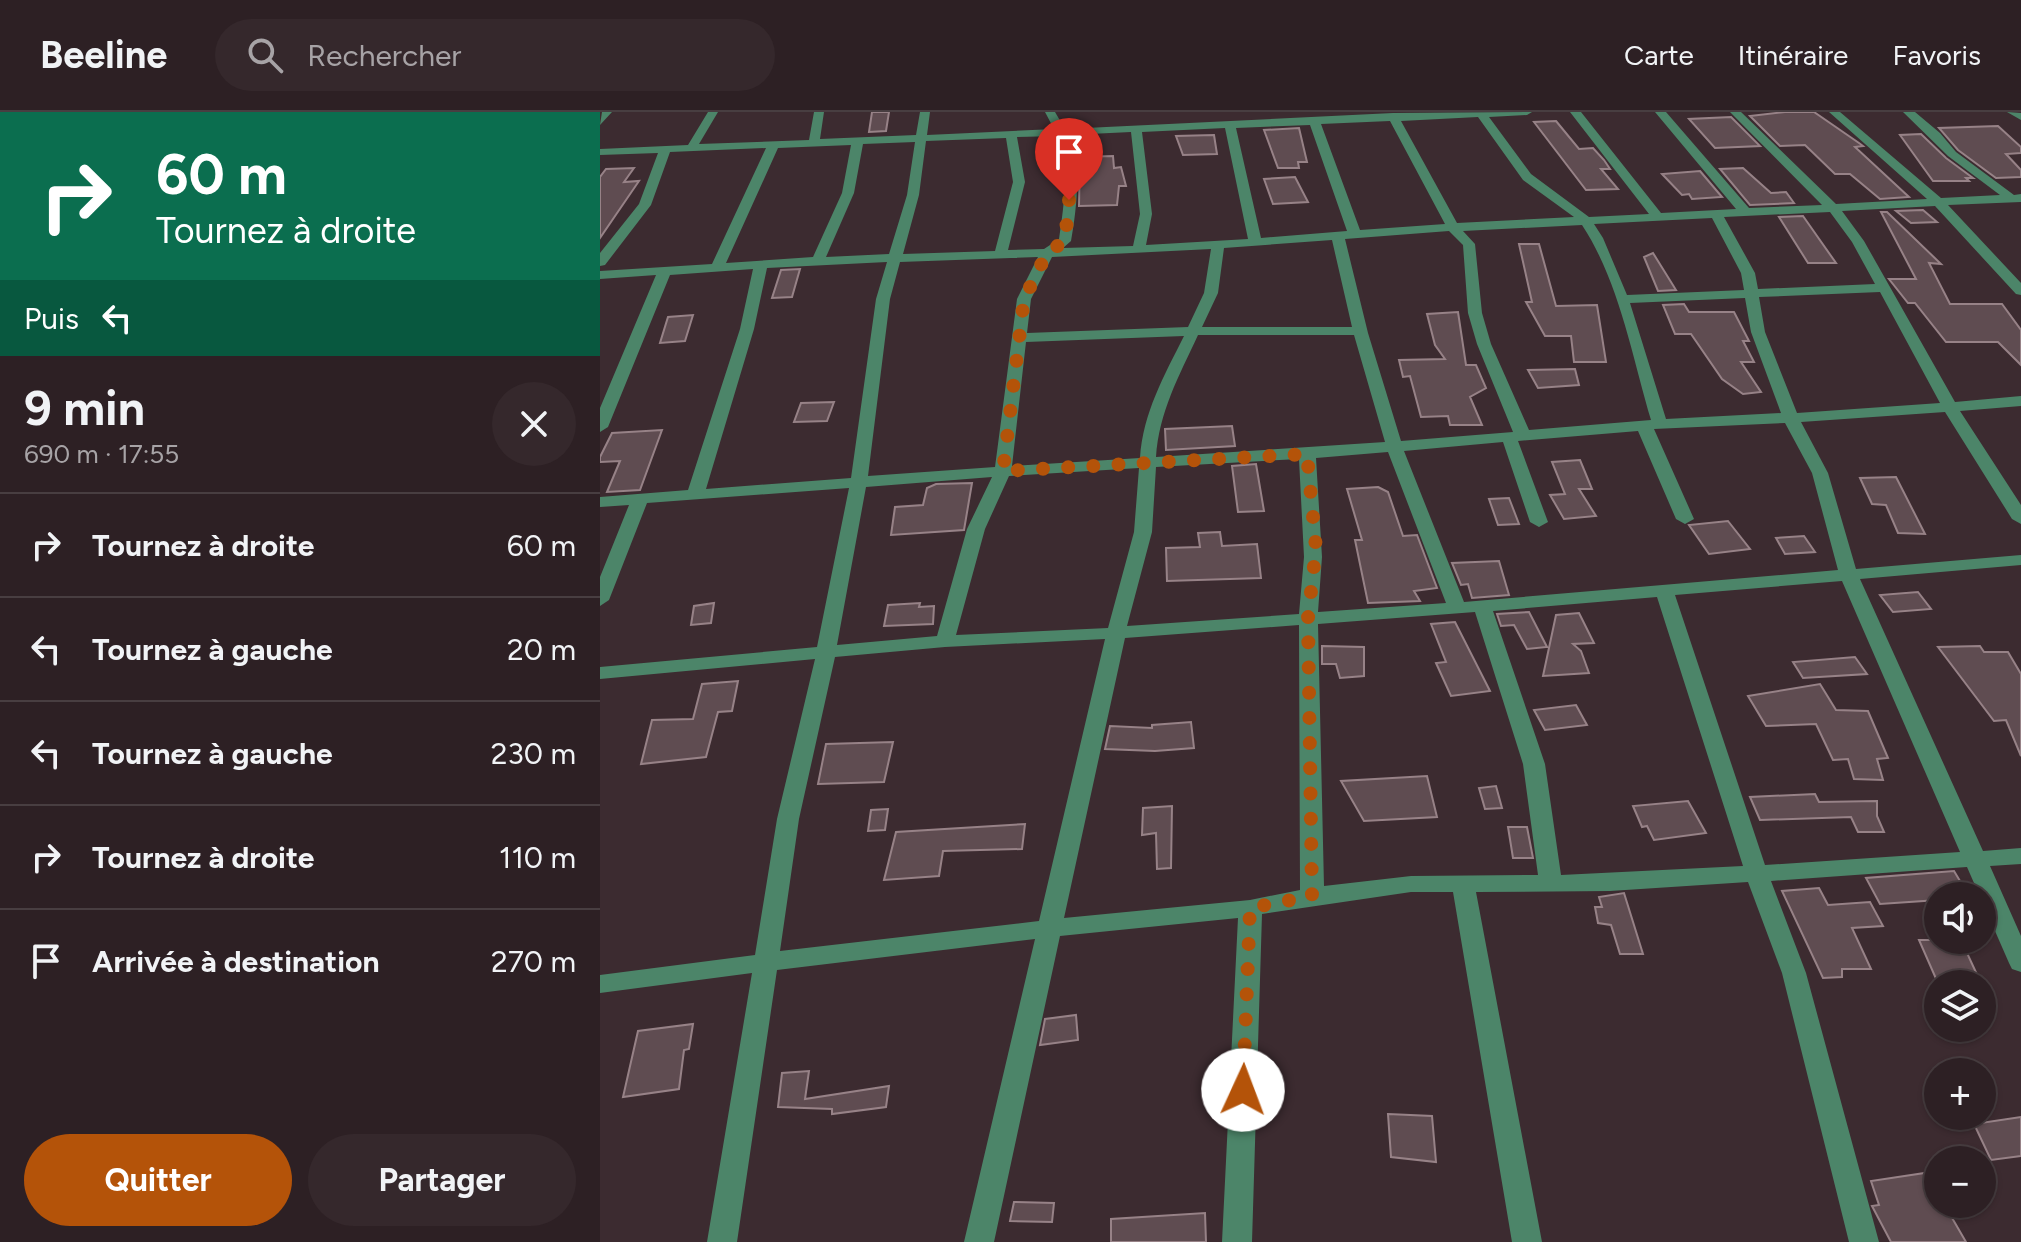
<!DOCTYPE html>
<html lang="fr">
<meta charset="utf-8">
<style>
:root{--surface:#2d2024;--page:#35282c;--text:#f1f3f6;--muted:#a7a3a6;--line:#483e41;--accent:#b45309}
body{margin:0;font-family:Figtree,sans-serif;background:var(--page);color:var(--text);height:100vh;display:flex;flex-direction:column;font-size:30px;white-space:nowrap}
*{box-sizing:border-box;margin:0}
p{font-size:26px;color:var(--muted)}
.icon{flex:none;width:44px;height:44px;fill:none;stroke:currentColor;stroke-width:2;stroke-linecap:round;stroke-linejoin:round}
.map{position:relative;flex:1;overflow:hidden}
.drawer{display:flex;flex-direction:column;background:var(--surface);width:600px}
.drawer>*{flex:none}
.hud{background:#0b6e4f;color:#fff;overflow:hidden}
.tools{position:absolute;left:1324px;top:770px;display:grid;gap:16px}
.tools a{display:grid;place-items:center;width:72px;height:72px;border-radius:50%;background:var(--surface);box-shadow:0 2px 6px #0004,0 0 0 2px var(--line);font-size:40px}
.pin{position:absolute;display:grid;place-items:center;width:68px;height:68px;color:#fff;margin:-82px -34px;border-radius:50% 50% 50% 0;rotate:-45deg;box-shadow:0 0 8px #0007}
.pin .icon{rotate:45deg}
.me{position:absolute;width:88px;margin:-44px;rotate:2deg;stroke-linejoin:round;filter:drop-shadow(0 0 6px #0008)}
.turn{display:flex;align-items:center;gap:28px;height:168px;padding:0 24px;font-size:36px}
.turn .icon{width:104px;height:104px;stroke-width:2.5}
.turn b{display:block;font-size:56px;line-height:68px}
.then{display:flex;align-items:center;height:76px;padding:0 24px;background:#0003;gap:16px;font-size:30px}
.round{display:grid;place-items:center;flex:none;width:84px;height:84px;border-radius:42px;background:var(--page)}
.overview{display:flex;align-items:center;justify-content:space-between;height:136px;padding:0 24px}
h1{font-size:48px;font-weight:700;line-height:60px}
.cta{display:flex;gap:16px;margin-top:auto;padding:16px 24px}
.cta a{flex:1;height:92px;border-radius:48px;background:var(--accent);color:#fff;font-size:32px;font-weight:700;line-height:92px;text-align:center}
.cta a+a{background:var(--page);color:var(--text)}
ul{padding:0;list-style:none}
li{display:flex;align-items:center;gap:24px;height:104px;padding:0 24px;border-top:2px solid var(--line)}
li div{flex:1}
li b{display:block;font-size:30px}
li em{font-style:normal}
header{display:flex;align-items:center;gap:48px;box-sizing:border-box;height:112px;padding:0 40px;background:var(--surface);border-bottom:2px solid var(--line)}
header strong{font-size:38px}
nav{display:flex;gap:44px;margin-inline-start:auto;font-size:28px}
.search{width:560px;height:72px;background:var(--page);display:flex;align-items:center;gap:20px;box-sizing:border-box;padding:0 28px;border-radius:44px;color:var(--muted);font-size:30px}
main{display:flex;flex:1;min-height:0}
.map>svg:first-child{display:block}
</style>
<header>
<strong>Beeline</strong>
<div class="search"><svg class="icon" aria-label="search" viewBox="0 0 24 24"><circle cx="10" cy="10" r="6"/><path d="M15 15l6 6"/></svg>Rechercher</div>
<nav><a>Carte</a><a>Itinéraire</a><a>Favoris</a></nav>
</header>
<main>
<section class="drawer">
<div class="hud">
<div class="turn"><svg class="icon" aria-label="right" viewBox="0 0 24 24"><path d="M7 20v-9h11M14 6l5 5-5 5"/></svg><div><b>60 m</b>Tournez à droite</div></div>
<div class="then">Puis<svg class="icon" aria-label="left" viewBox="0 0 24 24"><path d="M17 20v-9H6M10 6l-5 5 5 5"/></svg></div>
</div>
<div class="overview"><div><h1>9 min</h1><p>690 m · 17:55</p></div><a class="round"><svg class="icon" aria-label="close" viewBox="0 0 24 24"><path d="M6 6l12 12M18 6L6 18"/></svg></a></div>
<ul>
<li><svg class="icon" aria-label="right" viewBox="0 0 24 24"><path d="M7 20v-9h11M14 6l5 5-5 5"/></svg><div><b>Tournez à droite</b></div><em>60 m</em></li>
<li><svg class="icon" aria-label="left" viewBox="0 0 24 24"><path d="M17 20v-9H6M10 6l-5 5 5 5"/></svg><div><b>Tournez à gauche</b></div><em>20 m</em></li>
<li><svg class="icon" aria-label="left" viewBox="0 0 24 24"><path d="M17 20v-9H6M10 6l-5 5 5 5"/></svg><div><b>Tournez à gauche</b></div><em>230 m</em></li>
<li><svg class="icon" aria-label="right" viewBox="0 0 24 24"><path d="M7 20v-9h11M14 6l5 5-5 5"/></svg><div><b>Tournez à droite</b></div><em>110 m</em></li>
<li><svg class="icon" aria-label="arrive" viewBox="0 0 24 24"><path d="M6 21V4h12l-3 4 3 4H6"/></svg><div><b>Arrivée à destination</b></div><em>270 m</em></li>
</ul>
<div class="cta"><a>Quitter</a><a>Partager</a></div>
</section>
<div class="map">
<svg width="1421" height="1130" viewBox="0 0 1421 1130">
<rect width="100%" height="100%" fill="#3c2b30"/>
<path fill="#5f4c51" stroke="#978287" stroke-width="2" d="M272,0H289L286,19L269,20Z
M1185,0H1214L1259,31L1263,34L1255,35L1309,85L1280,87L1250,62H1235L1205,33L1180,34L1150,4Z
M1131,5L1160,34L1115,36L1089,7Z
M956,9L979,37L993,36L1004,48L1010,57H1001L1018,77L986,78L934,10Z
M1398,14L1421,35V41L1406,42L1421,58V65L1396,66L1358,38L1339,16Z
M699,16L707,50H698L699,56H678L664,18Z
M1321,22L1346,46L1373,66H1366L1369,69H1333L1300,23Z
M614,23L617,42L583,43L576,24Z
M513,44L514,56L521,55L526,74H519L517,93L479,94L480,45Z
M34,56L24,70L39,69L0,126V65L6,57Z
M1143,56L1171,81L1186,80L1194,91L1150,93L1120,57Z
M1100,59L1122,85L1092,87L1089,82L1082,83L1062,62Z
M695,65L708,90L673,92L664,67Z
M1323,98L1337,110L1311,111L1296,99Z
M1281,100H1287L1341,152L1329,151L1350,192H1402L1421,218V253L1398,230H1346L1315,191H1308L1289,167H1316Z
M1203,104L1236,151H1208L1179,105Z
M919,132H939L956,194L997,193L1006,250H974L971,224H945L926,190H932Z
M1053,141L1076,178L1058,179L1044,145Z
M200,157L192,185L172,186L181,158Z
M1084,192L1089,200H1134L1149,229H1143L1154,250H1141L1161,280L1143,282L1122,267L1091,222H1075L1063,193Z
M858,200L866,253H876L886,276L870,285L882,313H850L848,304L821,305L810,264L803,265L799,248L845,247L835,233L827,202Z
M93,203L85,229L60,231L68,205Z
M975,257L979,273L938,276L928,258Z
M234,290L227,309L194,310L201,291Z
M632,314L635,334L566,338L565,317Z
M62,318L40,378L7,380L20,349L0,350V345L12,321Z
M980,348L992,377H979L996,404L964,407L950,383L965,382L952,350Z
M656,352L664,399L638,400L632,354Z
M1296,365L1325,422L1298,421L1286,393L1272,392L1260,366Z
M372,371L364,418L291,423L295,395L323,393L327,376L336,372Z
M778,375L788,380L803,424L817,423L837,476L814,479L820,489L768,491L755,428H762L747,377Z
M909,386L919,412L898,413L889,387Z
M1128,409L1150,437L1109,442L1089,413Z
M620,420L622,434L657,432L661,466L567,469L566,436L600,435L598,421Z
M1204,424L1215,440L1185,442L1176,426Z
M899,449L909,483L872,486L868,472L861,473L852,451Z
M1318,480L1331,497L1293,500L1280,483Z
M114,491L111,511L91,513L94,494Z
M320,491L319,495L334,494L333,512L284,514L288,493Z
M929,500L947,535L927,537L914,513L901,514L897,502Z
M979,501L994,531L973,532L981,539L989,561L943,564L956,503Z
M855,510L890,579L851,584L836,551L846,550L831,512Z
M722,534L764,535V564L740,566L736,552H722Z
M1380,534L1384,540H1408L1421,562V644L1406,608L1394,609L1338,535Z
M1255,545L1267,562L1203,566L1193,550Z
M138,569L132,599L118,600L106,645L41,652L52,608L93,607L102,572Z
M1220,572L1236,598L1268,599L1288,646L1277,647L1283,668L1254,667L1248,647L1233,648L1216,612L1166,614L1148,584Z
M976,593L987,613L945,618L934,598Z
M591,610L594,636L555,639L505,637L510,614L552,616V613Z
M293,630L284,670L218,672L226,632Z
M827,664L837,705L764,709L741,669Z
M896,674L902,696L885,697L879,676Z
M1215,682L1219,690L1277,689V704L1284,720H1258L1251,705L1160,708L1150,685Z
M1088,689L1106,721L1054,728L1047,714L1042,715L1033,694Z
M572,694L571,756L557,757L556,721L542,723L543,696Z
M288,697L285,718L268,719L271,698Z
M425,712L422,737L343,739L339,764L284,768L296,720Z
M908,715H927L933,746H913Z
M1354,759L1369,784H1338V788L1280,792L1266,766Z
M1219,776L1228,793L1270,790L1283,814L1252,816L1271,857H1242V865L1223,866L1182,779Z
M1024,781L1043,842H1020L1011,813L998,811L995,795H1002L999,785Z
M1319,828H1361L1380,869H1337Z
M476,903L478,928L440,933L445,907Z
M93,912L89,937L84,938L79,977L23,985L38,919Z
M209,959L205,987L289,974L286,995L232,1002V997L178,995L182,961Z
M788,1002L832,1004L836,1050L791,1045Z
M1421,1005V1044L1391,1048L1374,1012Z
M1338,1059V1092H1344L1366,1130H1291L1272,1094L1279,1093L1271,1069Z
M414,1090L454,1091L452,1110L410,1109Z
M605,1101L606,1130H511V1107Z"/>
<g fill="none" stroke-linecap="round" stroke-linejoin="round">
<path fill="#4c8569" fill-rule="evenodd" d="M2,0H12L0,13Z
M108,0H118L99,32L209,28L214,0H224L220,27L316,23L320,0H330L327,23L454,17L445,0H455L465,17L793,1L932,0L927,3L889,5L931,62L989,105L1049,102L970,0H981L1061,101L1136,97L1055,0H1066L1149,96L1222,93L1130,0H1141L1236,92L1327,87L1229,0H1240L1341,86L1400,83L1348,44L1303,0H1315L1340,21L1356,40L1414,83L1421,82V90L1348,93L1421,171V183L1416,182L1335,94L1242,99L1264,129L1355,290L1421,284V294L1360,299L1421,393V412L1412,407L1345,300L1201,310L1228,361L1256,457L1421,443V453L1260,467L1383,739L1421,736V752L1390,754L1421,824V860L1412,857L1409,851L1367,755L1171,769L1206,861L1279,1130H1249L1182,861L1148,770L1010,779L876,780L942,1130H912L853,780H811L662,802L652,1130H622L638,806L460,824L394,1130H364L435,827L177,858L137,1130H107L152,861L0,881V863L155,843L177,707L215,547L0,567V555L217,535L249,376L47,391L9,488L0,494V465L29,393L0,395V385L88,378L140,217L153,157L70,163L8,315L0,320V296L56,163L0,167V159L112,152L166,36L70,40L51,93L5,153L0,154V141L39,92L58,41L0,43V37L88,33ZM878,5L923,68L974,105L857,111L801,9ZM790,9L845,112L760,118L721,12ZM710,13L747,119L661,126L636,16ZM625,16L648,127L546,133L552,102L542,20ZM531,20L540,102L533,134L463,136L471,129C476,102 483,46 469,23ZM458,24C471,46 463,101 459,127L444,137L408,138L425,70L417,25ZM406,26L413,70L395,139L303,142L319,83L326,29ZM315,30L307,83L289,142L226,145L254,81L263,32ZM251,33L242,81L213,145L126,151L178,36ZM1230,100L1252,130L1275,172L1158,177L1155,161L1124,105ZM1112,106L1141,161L1144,178L1027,183L1003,126L994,112ZM982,113C1019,169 1032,244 1051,308L929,318L891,232L882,201L875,132L863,119ZM849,119L863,133L868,201L877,232L913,320L801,329L768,221L745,127ZM732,128L752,215H602L618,181L624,136ZM611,137L604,181L588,215L427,221L431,187L452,145ZM438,145L417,187L395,355L268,364L290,187L300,150ZM287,150L276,187L251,366L106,377L154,217L167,156ZM1280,180L1340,291L1197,301L1165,220L1159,185ZM1145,186L1151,220L1181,301L1066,307L1030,191ZM598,223H754L785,330L556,345C559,300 579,264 598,223ZM584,224C564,264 543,301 540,346L412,354L426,230ZM1185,311L1212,361L1238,458L864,490L804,339L903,330L930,410L939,415L948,410L918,329L1038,319L1076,407L1085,412L1094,407L1054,317ZM788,340L846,491L718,500L722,445L716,346ZM699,347L704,445L699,502L527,514L552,420L556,355ZM539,356L534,420L508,516L356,523L385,417L409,364ZM392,365L367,417L337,524L237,533L266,375ZM1242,469L1360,740L1165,753L1075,483ZM1057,485L1143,754L961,763L945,652L893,499ZM875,500L923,652L938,763L811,764L724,774L718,512ZM699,513L700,778L650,788L464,806L525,526ZM505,527L439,809L180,839L199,707L235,545L345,535Z
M1407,0L1421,1V8Z"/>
</g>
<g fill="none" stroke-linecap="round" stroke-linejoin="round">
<path stroke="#b45309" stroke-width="14" stroke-dasharray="0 25.2" d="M469,88L465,129L447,141L424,187L403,359L707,342L716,436L708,506L712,784L650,796L643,978"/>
</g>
</svg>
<div class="tools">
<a><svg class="icon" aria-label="sound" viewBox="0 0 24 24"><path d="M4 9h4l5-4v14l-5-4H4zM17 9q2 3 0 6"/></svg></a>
<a><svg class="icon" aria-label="layers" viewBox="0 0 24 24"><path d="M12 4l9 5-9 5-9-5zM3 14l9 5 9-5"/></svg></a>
<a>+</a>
<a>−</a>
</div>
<div class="pin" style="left:469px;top:88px;background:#d93025"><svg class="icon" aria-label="arrive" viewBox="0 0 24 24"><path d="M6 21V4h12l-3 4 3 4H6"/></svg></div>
<svg class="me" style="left:643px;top:978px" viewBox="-20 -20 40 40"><circle r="19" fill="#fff"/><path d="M0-13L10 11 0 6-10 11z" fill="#b45309"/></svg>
</div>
</main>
